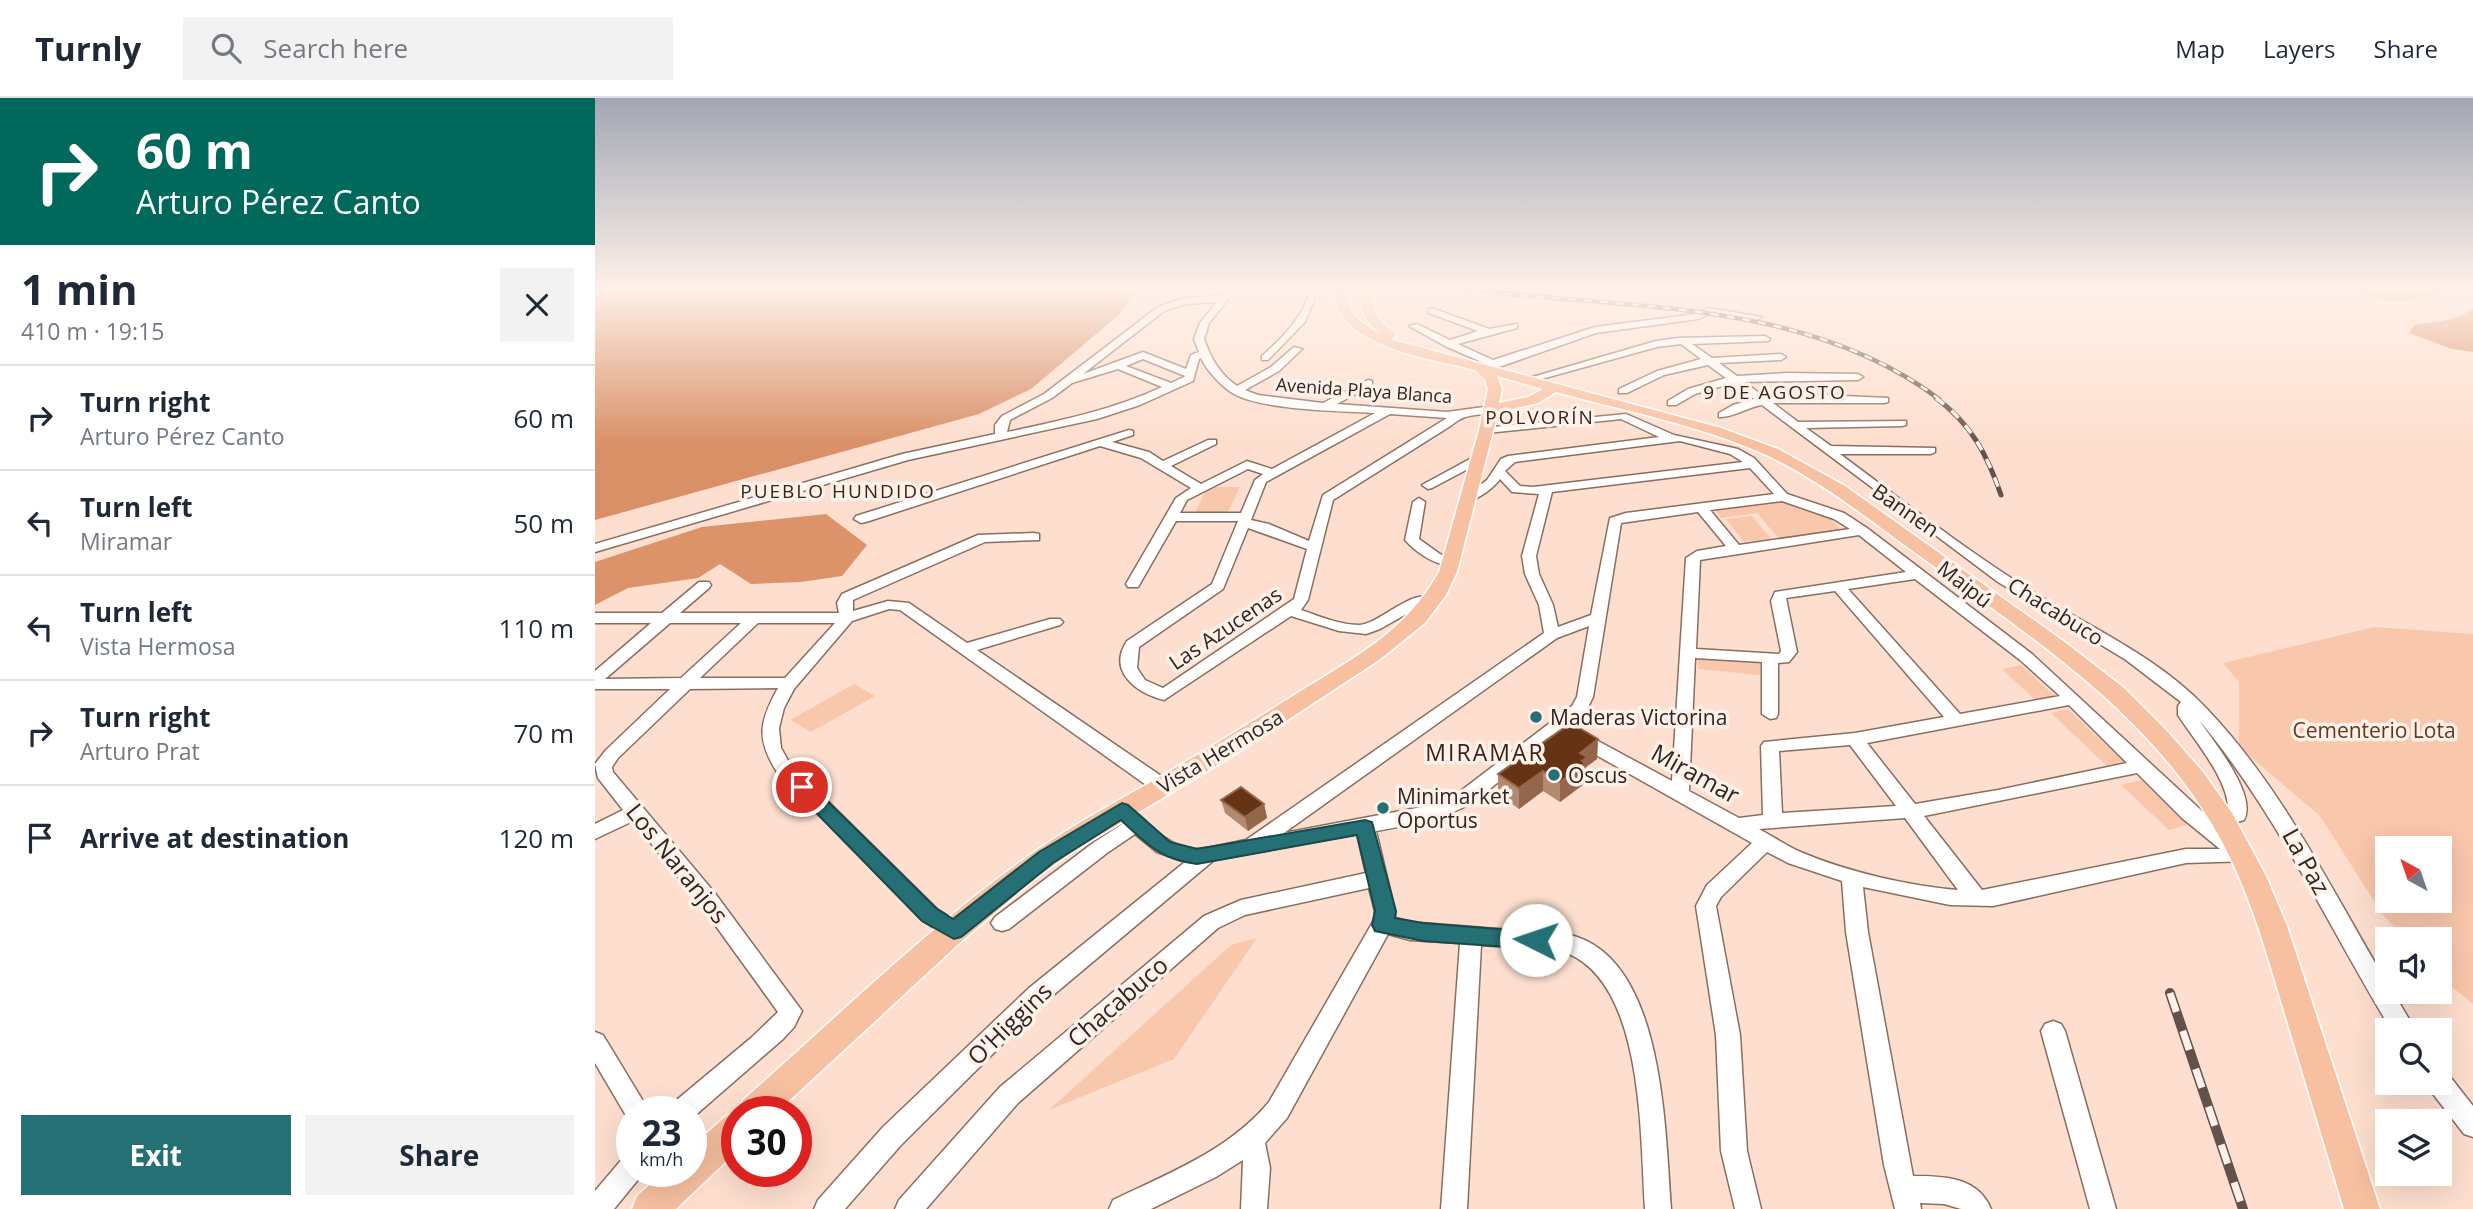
<!DOCTYPE html>
<meta charset="utf-8">
<style>
:root{--surface:#fff;--page:#f2f2f3;--text:#1f2937;--muted:#747a83;--line:#e0e1e3;--accent:#257074}
body{margin:0;font-family:"Open Sans",sans-serif;background:var(--page);color:var(--text);height:100vh;display:flex;flex-direction:column;font-size:26px;white-space:nowrap}
*{box-sizing:border-box;margin:0}
p{font-size:23px;color:var(--muted)}
.icon{flex:none;width:38px;height:38px;fill:none;stroke:currentColor;stroke-width:2;stroke-linecap:round;stroke-linejoin:round}
.map{position:relative;flex:1;overflow:hidden}
.panel{display:flex;flex-direction:column;background:var(--surface);width:595px}
.panel>*{flex:none}
.hud{background:#00695c;color:#fff;overflow:hidden}
.needle{width:46px;rotate:320deg}
.tools{position:absolute;left:1780px;top:738px;display:grid;gap:14px}
.tools a{display:grid;place-items:center;width:77px;height:77px;border-radius:0px;background:var(--surface);box-shadow:0 7px 28px #0002;font-size:35px}
.speed{position:absolute;left:21px;top:998px;display:flex;gap:14px;font-size:35px;font-weight:700;text-align:center}
.speed>*{display:grid;place-content:center;width:91px;height:91px;border-radius:50%;background:var(--surface);box-shadow:0 7px 28px #0002;line-height:1}
.speed small{font-size:18px;font-weight:400}
.speed .limit{border:10px solid #d22;background:#fff;color:#111}
.pin{position:absolute;display:grid;place-items:center;width:60px;height:60px;color:#fff;margin:-30px;border:4px solid #fff;border-radius:50%;box-shadow:0 2px 7px #0007}
.me{position:absolute;width:77px;margin:-38px;rotate:274deg;stroke-linejoin:round;filter:drop-shadow(0 0 5px #0008)}
.turn{display:flex;align-items:center;gap:24px;height:147px;padding:0 21px;font-size:32px}
.turn .icon{width:91px;height:91px;stroke-width:2.5}
.turn b{display:block;font-size:49px;line-height:60px}
.round{display:grid;place-items:center;flex:none;width:74px;height:74px;border-radius:0px;background:var(--page)}
.head{display:flex;align-items:center;justify-content:space-between;height:119px;padding:0 21px}
h1{font-size:42px;font-weight:700;line-height:52px}
.cta{display:flex;gap:14px;margin-top:auto;padding:14px 21px}
.cta a{flex:1;height:80px;border-radius:0px;background:var(--accent);color:#fff;font-size:28px;font-weight:700;line-height:80px;text-align:center}
.cta a+a{background:var(--page);color:var(--text)}
ul{padding:0;list-style:none}
li{display:flex;align-items:center;gap:21px;height:105px;padding:0 21px;border-top:2px solid var(--line)}
li div{flex:1}
li b{display:block;font-size:26px}
li em{font-style:normal}
header{display:flex;align-items:center;gap:42px;box-sizing:border-box;height:98px;padding:0 35px;background:var(--surface);border-bottom:2px solid var(--line)}
header strong{font-size:33px}
nav{display:flex;gap:38px;margin-inline-start:auto;font-size:24px}
.search{width:490px;height:63px;background:var(--page);display:flex;align-items:center;gap:18px;box-sizing:border-box;padding:0 24px;border-radius:0px;color:var(--muted);font-size:26px}
main{display:flex;flex:1;min-height:0}
.map>svg:first-child{display:block}
</style>
<header>
<strong>Turnly</strong>
<div class="search"><svg class="icon" aria-label="search" viewBox="0 0 24 24"><circle cx="10" cy="10" r="6"/><path d="M15 15l6 6"/></svg>Search here</div>
<nav><a>Map</a><a>Layers</a><a>Share</a></nav>
</header>
<main>
<section class="panel">
<div class="hud">
<div class="turn"><svg class="icon" aria-label="right" viewBox="0 0 24 24"><path d="M7 20v-9h11M14 6l5 5-5 5"/></svg><div><b>60 m</b>Arturo Pérez Canto</div></div>
</div>
<div class="head"><div><h1>1 min</h1><p>410 m · 19:15</p></div><a class="round"><svg class="icon" aria-label="close" viewBox="0 0 24 24"><path d="M6 6l12 12M18 6L6 18"/></svg></a></div>
<ul>
<li><svg class="icon" aria-label="right" viewBox="0 0 24 24"><path d="M7 20v-9h11M14 6l5 5-5 5"/></svg><div><b>Turn right</b><p>Arturo Pérez Canto</p></div><em>60 m</em></li>
<li><svg class="icon" aria-label="left" viewBox="0 0 24 24"><path d="M17 20v-9H6M10 6l-5 5 5 5"/></svg><div><b>Turn left</b><p>Miramar</p></div><em>50 m</em></li>
<li><svg class="icon" aria-label="left" viewBox="0 0 24 24"><path d="M17 20v-9H6M10 6l-5 5 5 5"/></svg><div><b>Turn left</b><p>Vista Hermosa</p></div><em>110 m</em></li>
<li><svg class="icon" aria-label="right" viewBox="0 0 24 24"><path d="M7 20v-9h11M14 6l5 5-5 5"/></svg><div><b>Turn right</b><p>Arturo Prat</p></div><em>70 m</em></li>
<li><svg class="icon" aria-label="arrive" viewBox="0 0 24 24"><path d="M6 21V4h12l-3 4 3 4H6"/></svg><div><b>Arrive at destination</b></div><em>120 m</em></li>
</ul>
<div class="cta"><a>Exit</a><a>Share</a></div>
</section>
<div class="map">
<svg width="1878" height="1111" viewBox="0 0 1878 1111">
<rect width="100%" height="100%" fill="#fedfcf"/>
<path fill="#f9c7ab" fill-rule="evenodd" d="M613,389H645L632,416H599Z
M1187,403L1232,417L1246,432L1184,441L1162,415L1126,420L1120,412Z
M1157,418L1176,441L1149,444L1131,421Z
M1780,529L1878,536V906L1845,879L1844,842H1811L1788,817L1725,718L1644,649V584L1628,565ZM1792,751H1844V803H1792Z
M1103,559L1165,564V577L1103,571Z
M1426,567L1463,601L1444,605L1407,571Z
M259,586L280,598L216,634L195,622Z
M1473,611L1532,667L1515,671L1456,615Z
M1546,682L1595,726L1574,732L1526,687Z
M662,840L579,961L454,1012L636,847Z"/>
<path fill="#dc936a" d="M1756,190H1878V191C1828,189 1811,220 1756,190Z
M1878,210V254L1857,251L1814,235L1819,227C1838,224 1863,223 1878,210Z
M231,416L272,447L247,478L206,484L156,486L125,466L103,480L33,490L0,507V464L107,429Z"/>
<path fill="#d99067" d="M0,190H544L524,217L436,291L384,316L0,422Z"/>
<g fill="none" stroke-linecap="round" stroke-linejoin="round">
<defs>
<path id="minor" d="M634,190H642L614,225L609,241C616,261 625,276 642,288L676,269L699,249L707,251L684,273L650,292L663,297L728,305L773,282L777,283V287L742,306L852,314L896,308L901,311C886,321 874,312 857,327L738,402L713,502L706,512C724,518 745,527 764,527C787,526 822,483 844,504L842,507L822,510L785,531L771,536L744,533L696,518L569,602C541,595 512,573 532,543L617,486L643,423H581L543,489H533L531,486L581,400L596,390L546,360L505,348L271,424L266,425L259,421L261,418L534,332L538,333V337L517,344L554,354L568,363L613,342H621V346L576,368L606,386L652,363L677,371L780,315C746,313 668,312 639,296C627,289 612,273 606,260L604,261L598,283L545,307L502,321L313,362L0,454V446L307,356L400,336V327L407,318L449,296L563,209L589,200L627,198ZM622,204L605,225L599,241L604,254L596,257L591,271L548,254L488,276L569,213L590,206ZM548,261L590,278L589,279L576,285L531,268ZM523,271L567,289C517,312 465,323 412,334L415,322L457,300L477,285ZM795,316L852,320L728,397L714,443L674,426L656,422L671,384ZM653,371L668,376L660,382L646,415H585L592,402ZM653,430L712,451L699,501L568,590L550,582L542,570L544,549L628,491Z
M713,190H721L723,193L710,224L673,262H667V258C688,239 707,221 715,193Z
M1113,210L1167,219L1162,222L1114,216L1103,221L1001,235L904,269L885,273L880,270L889,265L850,248L814,228L822,226L855,242L883,233L834,215V211L837,210L894,231L922,226V230L863,246L898,262L1000,229L1101,216Z
M1170,238L1175,241L1173,243L1097,246L1117,260L1186,256L1191,259L1186,262L1124,265L1142,278L1192,275L1263,276L1268,279L1263,282L1149,284L1171,300L1228,297L1293,300V304L1289,305H1178L1203,324L1311,323V327L1307,328L1211,330L1236,348L1340,350V354L1336,356H1245C1307,402 1369,451 1435,492C1494,529 1562,558 1611,610C1687,689 1736,791 1792,885V894H1798L1821,933H1797C1733,828 1683,717 1604,622C1618,643 1663,697 1649,722L1628,729L1622,727L1654,753L1657,758L1654,763L1591,765L1398,808L1355,807L1268,789L1273,834L1318,1078C1349,1078 1383,1079 1396,1111H1366L1349,1106L1325,1105L1326,1111H1300L1289,1067L1251,834L1247,783L1193,765L1172,754L1126,799L1121,808L1145,937L1152,1053L1166,1111H1140L1126,1053L1121,937L1101,808L1112,787L1157,745L978,644L975,640L978,636H990L1077,683L1091,460L1102,453L1131,448L1103,414L1026,425L998,599L990,615L877,705C846,722 815,727 781,733L800,813V820L815,824C851,827 886,830 922,832C939,834 958,833 975,837C1070,860 1070,1034 1076,1111H1050C1045,1040 1050,887 972,855C957,849 905,849 886,847L872,1111H846L865,845L815,842L793,836L692,1020L670,1045L675,1070L672,1111H646L648,1062L621,1079L556,1111H514L518,1102C574,1075 633,1053 674,1004L779,822L780,813L774,790L650,817L623,830L423,1005L331,1111H300L304,1102L405,989L609,818L646,802L771,775L762,736L619,762L450,904L306,1047L250,1111H219L223,1102L288,1029L434,890L590,764L562,754L540,736L512,755L414,831L407,833L400,831L396,825L400,819L498,745L529,725L518,712L520,707L527,705L534,707C552,725 574,751 602,751C618,750 635,745 651,742L949,535L944,507L930,476L927,458L944,396L917,394L905,381C898,391 884,400 873,404L867,400L892,382L906,361L913,358L1064,339L1026,321L892,335L888,334V330L1031,316L1079,337L1143,351L1159,360L1192,396L1249,415L1272,430L1437,556L1621,726L1618,722L1621,717L1633,713C1635,683 1599,642 1583,617V608L1586,604L1531,562L1403,484L1167,307C1152,309 1138,320 1124,319V315L1138,307L1159,301L1138,285L1100,296L1081,307H1073V303L1093,291L1131,280L1113,267L1069,277L1032,295H1024V291L1062,273L1106,261L1086,246L1062,249L932,285L927,282L1061,243L1083,240ZM1085,343L1135,356L1148,364L938,389L925,388L910,373L920,364ZM1155,370L1179,396L1031,415L1015,420L996,517L963,529L958,507L944,476L941,458L957,394ZM1187,403L1239,421L1255,431L1144,447L1115,412ZM1264,437L1311,474L1180,494L1176,503L1186,553L1184,556L1101,551L1105,462ZM1320,481L1425,562L1465,598L1365,616L1253,491ZM1240,493L1349,619L1260,635L1169,644L1166,648L1168,717L1144,720L1094,693L1100,560L1167,564V616L1175,621L1181,620L1183,616V565L1194,564L1202,554L1191,500ZM994,528L982,599L977,608L863,695L843,706L689,735L962,540ZM1474,607L1532,665L1403,692L1320,706L1272,645ZM1255,647L1301,708L1187,715L1184,653ZM1542,675L1587,720L1625,751H1591L1387,792L1329,718ZM1310,720L1363,792C1315,788 1253,774 1208,755C1193,749 1179,739 1164,731Z
M884,356L888,357V363L837,390L833,391L827,387Z
M824,400L830,404L824,441L845,456L863,464L861,467C843,470 822,455 810,442L818,404Z
M439,435L444,436V442L390,444L258,502V513L293,503L314,505L372,545L455,521H465L468,524L465,527L382,552L575,684L577,689L575,694H561L305,512L294,511L257,523L199,591L189,610L184,630L186,650L195,666L342,811L367,827L370,833L367,839L359,842L328,823L182,674C161,641 164,624 183,590L95,591L23,660L17,669L18,674L119,794L207,913L199,929L188,941L96,1021V1013H75L78,1005L156,940L183,914L105,806L38,723L0,741V726L28,712L3,680L0,666L11,652L75,591H0V573L56,525H0V515H67L104,484H114L116,487L114,490L85,515H244L242,505L247,496L383,437ZM75,525H146L86,580L10,581ZM163,525H240L190,580H105Z
M1458,923L1466,926L1470,933L1521,1111H1495L1446,933L1450,926Z
M0,934L8,937L54,1013H37V1023L33,1021L0,965Z
M1844,973L1853,976L1878,1008V1039L1869,1036L1835,992L1832,985H1844Z
M37,1056V1073H48L46,1078L19,1111H0V1093L28,1060Z"/>
<path id="major" d="M740,190H752C750,214 765,225 786,236C770,223 762,210 767,190H779C773,211 783,222 799,234L801,237L796,241L802,243L1126,330L1183,351L1250,388L1471,545L1529,590L1571,632L1608,674L1637,715L1671,778L1692,828L1785,1111H1749C1729,1045 1709,979 1689,913C1670,849 1652,784 1617,726C1549,612 1438,540 1333,464C1281,427 1229,384 1171,357C1105,327 1030,313 961,294L943,305L903,314L862,474L851,497L830,525L784,562L636,659L477,754L442,779L369,841L183,1013H144L148,1002C239,922 327,835 425,764C467,733 512,709 556,684C605,656 653,626 701,596C757,561 811,534 844,474L884,332L893,291L890,282L880,272C838,261 735,248 740,190ZM902,278L948,291L933,299L904,305L907,291Z
M142,1014V1053L81,1111H37L42,1098L70,1073H96V1049L130,1019Z"/>
</defs>
<use href="#minor" stroke="#896e5f" stroke-width="3"/>
<use href="#major" stroke="#fff" stroke-width="3"/>
<use href="#minor" fill="#fff" fill-rule="evenodd"/>
<use href="#major" fill="#f7c0a0" fill-rule="evenodd"/>
<defs>
<path id="rail-far2" d="M861,190C1022,212 1207,198 1344,301"/>
<path id="rail-far1" d="M1341,300C1376,326 1392,356 1406,397"/>
<path id="rail" d="M1575,895L1648,1111"/>
</defs>
<use href="#rail-far2" stroke="#625249" stroke-width="4.5"/>
<use href="#rail-far1" stroke="#625249" stroke-width="5"/>
<use href="#rail" stroke="#625249" stroke-width="10"/>
<use href="#rail-far2" stroke="#fdf1ea" stroke-width="2.5" stroke-dasharray="8" stroke-linecap="butt"/>
<use href="#rail-far1" stroke="#fdf1ea" stroke-width="3.5" stroke-dasharray="10" stroke-linecap="butt"/>
<use href="#rail" stroke="#fdf1ea" stroke-width="7" stroke-dasharray="20" stroke-linecap="butt"/>
</g>
<path fill="#b28a72" d="M1003,641L1002,661L991,669V680L989,681V686L965,704L948,693L924,711L903,696V676Z
M626,702L669,706L672,720L653,733L630,715Z"/>
<path fill="#94674c" d="M1003,641L1002,661L991,669V680L989,681V686L965,704V684L985,655Z
M948,673V693L924,711V690Z
M669,706L672,720L653,733L650,719Z"/>
<path fill="#663414" stroke="#94674c" stroke-width="2" d="M976,625L1003,641L985,655L992,659L987,663L990,665L965,684L948,673L924,690L903,676Z
M646,689L669,706L650,719L626,702Z"/>
<linearGradient id="sky" x2="0" y2="1"><stop stop-color="#a2a6b4"/><stop offset="0.55" stop-color="#fff1e9"/><stop offset="1" stop-color="#fff1e9" stop-opacity="0"/></linearGradient>
<rect width="1878" height="346" fill="url(#sky)"/>
<path fill="#257074" stroke="#18494b" stroke-width="2" d="M207,682L213,684L342,811L358,821L444,754L527,705L533,707L575,744L602,751L770,722L777,724L801,813L800,820L828,825L941,834L949,836L952,842L949,849L941,851L828,843L780,833L777,827L780,813L762,737L602,766C565,761 552,746 526,722L458,765L366,839L359,841L327,823L200,693L197,689L200,684Z"/>
<g fill="#257074" stroke="#fdf1ea" stroke-width="2.5">
<circle cx="941" cy="619" r="7"/>
<circle cx="959" cy="677" r="7"/>
<circle cx="788" cy="710" r="7"/>
</g>
<g text-anchor="middle" dominant-baseline="central" stroke-width="7" stroke-linejoin="round" paint-order="stroke">
<g font-size="18" fill="#30251f" stroke="#fdf1ea">
<text transform="translate(769 292) rotate(4)">Avenida Playa Blanca</text>
</g>
<g font-size="19" letter-spacing="2" fill="#3b2417" stroke="#fdf1ea">
<text x="1180" y="294">9 DE AGOSTO</text>
<text x="945" y="319">POLVORÍN</text>
<text x="243" y="393">PUEBLO HUNDIDO</text>
</g>
<g font-size="21" fill="#30251f" stroke="#fdf1ea">
<text transform="translate(1311 412) rotate(35)">Bannen</text>
<text transform="translate(1370 486) rotate(38)">Maipú</text>
<text transform="translate(1461 513) rotate(32)">Chacabuco</text>
<text transform="translate(630 530) rotate(-34)">Las Azucenas</text>
<text transform="translate(625 653) rotate(-31)">Vista Hermosa</text>
</g>
<g font-size="21" fill="#30251f" stroke="#fdf1ea" text-anchor="start">
<text x="955" y="619">Maderas Victorina</text>
<text x="973" y="677">Oscus</text>
<text x="802" y="698">Minimarket<tspan x="802" dy="24">Oportus</tspan></text>
</g>
<g font-size="21" fill="#673719" stroke="#fdf1ea">
<text x="1779" y="632">Cementerio Lota</text>
</g>
<g font-size="23" letter-spacing="2" fill="#3b2417" stroke="#fdf1ea">
<text x="890" y="654">MIRAMAR</text>
</g>
<g font-size="24" fill="#30251f" stroke="#fdf1ea">
<text transform="translate(1101 675) rotate(29)">Miramar</text>
<text transform="translate(1712 763) rotate(61)">La Paz</text>
<text transform="translate(83 765) rotate(51)">Los Naranjos</text>
<text transform="translate(522 903) rotate(-41)">Chacabuco</text>
<text transform="translate(414 925) rotate(-44)">O'Higgins</text>
</g>
</g>
</svg>
<div class="tools">
<a><svg class="needle" viewBox="-14 -14 28 28"><path d="M0-13l5 13h-10z" fill="#e53935"/><path d="M0 13l5-13h-10z" fill="#747a83"/></svg></a>
<a><svg class="icon" aria-label="sound" viewBox="0 0 24 24"><path d="M4 9h4l5-4v14l-5-4H4zM17 9q2 3 0 6"/></svg></a>
<a><svg class="icon" aria-label="search" viewBox="0 0 24 24"><circle cx="10" cy="10" r="6"/><path d="M15 15l6 6"/></svg></a>
<a><svg class="icon" aria-label="layers" viewBox="0 0 24 24"><path d="M12 4l9 5-9 5-9-5zM3 14l9 5 9-5"/></svg></a>
</div>
<div class="speed"><div>23<small>km/h</small></div><div class="limit">30</div></div>
<div class="pin" style="left:207px;top:689px;background:#d93025"><svg class="icon" aria-label="arrive" viewBox="0 0 24 24"><path d="M6 21V4h12l-3 4 3 4H6"/></svg></div>
<svg class="me" style="left:941px;top:842px" viewBox="-20 -20 40 40"><circle r="19" fill="#fff"/><path d="M0-13L10 11 0 6-10 11z" fill="#257074"/></svg>
</div>
</main>
